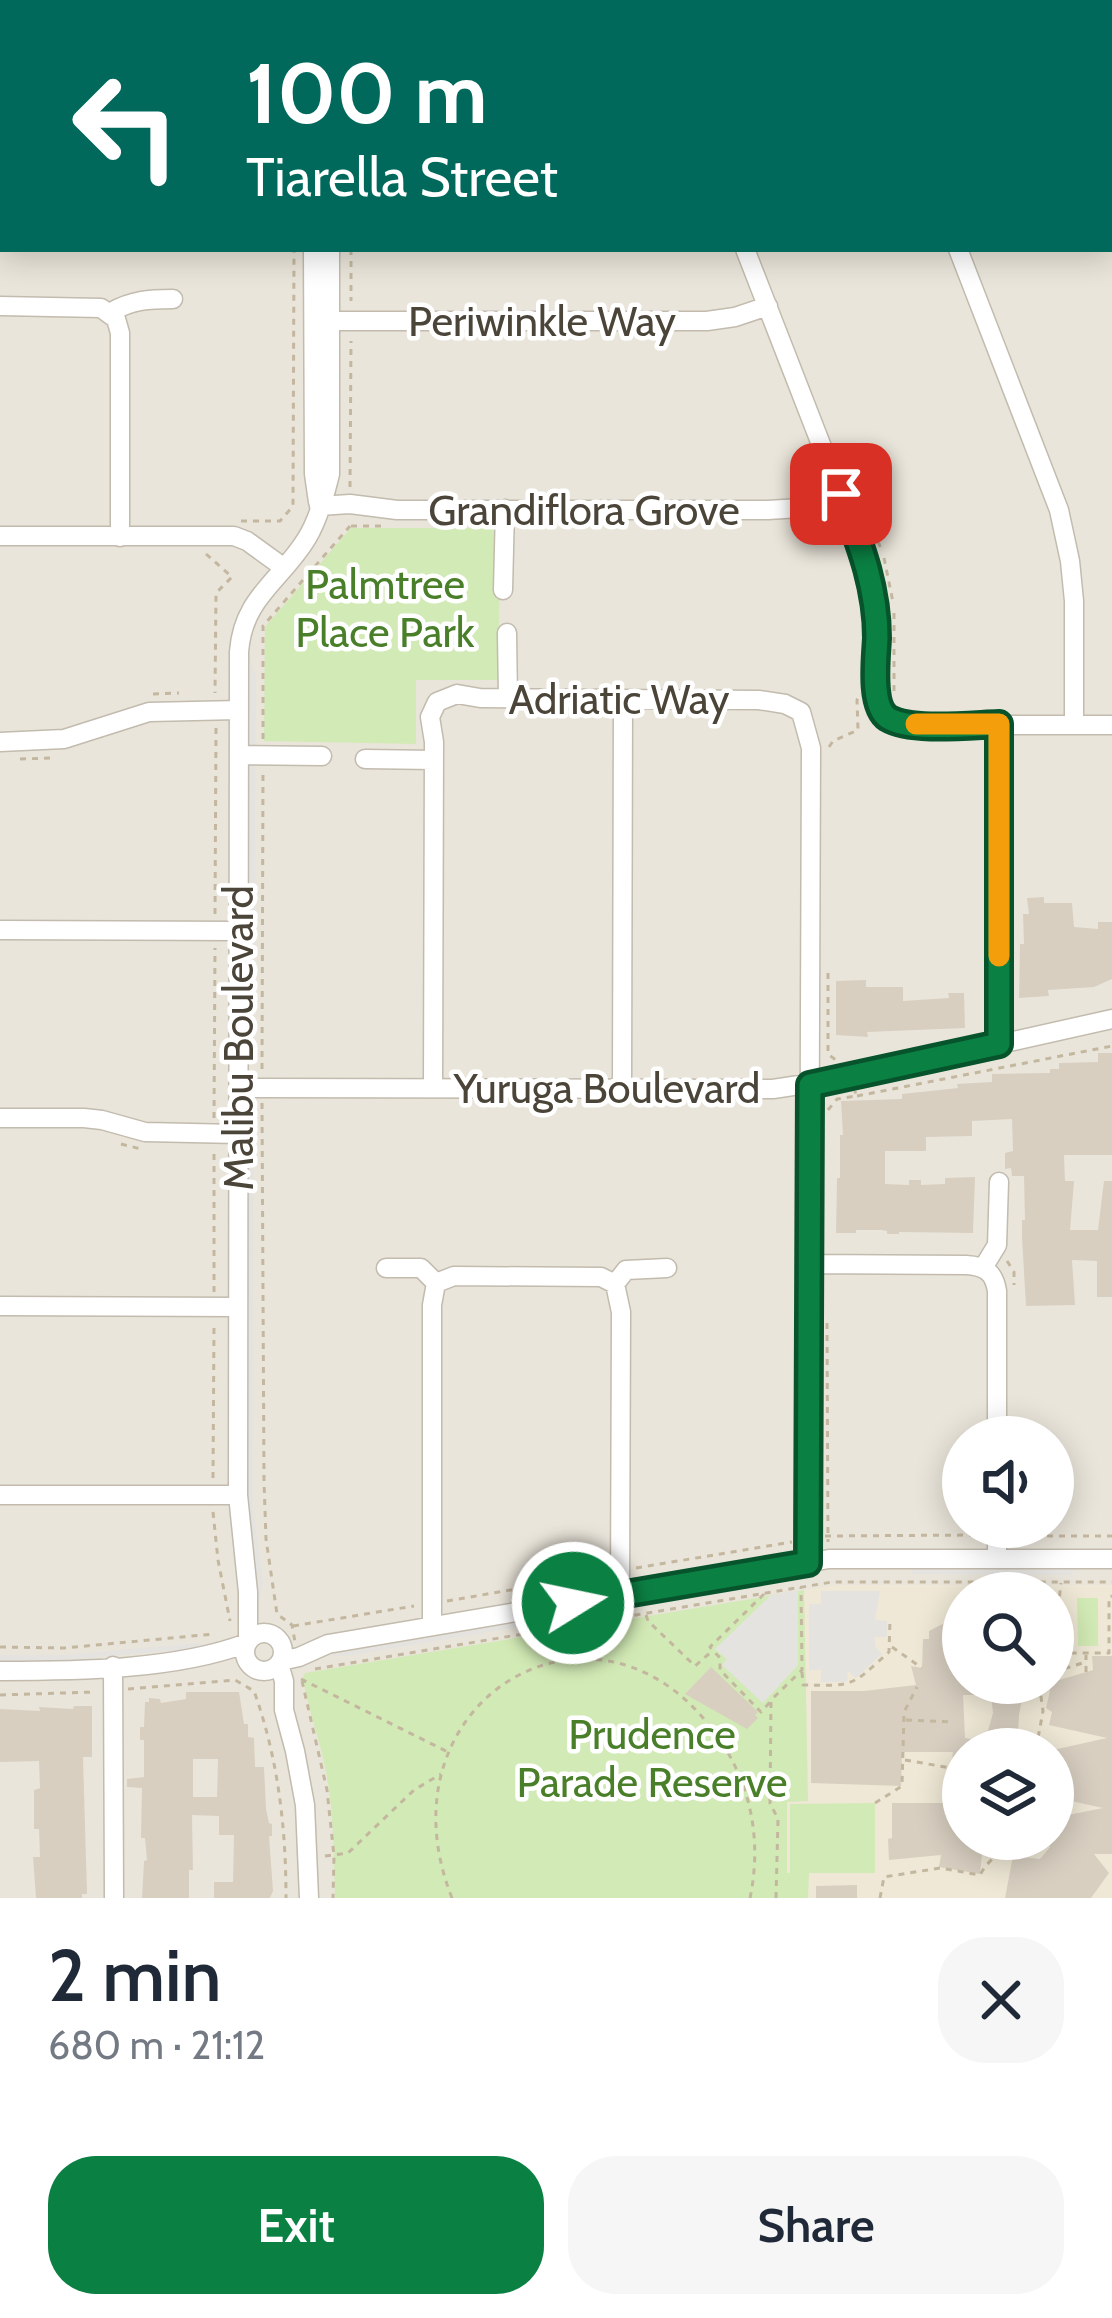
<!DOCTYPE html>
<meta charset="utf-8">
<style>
:root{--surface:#fff;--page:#f6f6f7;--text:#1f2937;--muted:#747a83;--accent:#0b8043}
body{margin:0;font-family:Cabin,sans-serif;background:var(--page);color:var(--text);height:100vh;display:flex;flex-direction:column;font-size:45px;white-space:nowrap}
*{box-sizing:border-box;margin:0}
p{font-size:39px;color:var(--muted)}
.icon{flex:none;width:66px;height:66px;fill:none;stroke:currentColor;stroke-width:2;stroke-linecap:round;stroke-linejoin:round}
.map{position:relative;height:1898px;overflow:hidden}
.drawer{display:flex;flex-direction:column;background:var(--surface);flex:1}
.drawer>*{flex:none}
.guide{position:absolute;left:0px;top:0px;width:1113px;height:252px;box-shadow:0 6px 30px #0003;background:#00695c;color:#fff;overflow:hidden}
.fabs{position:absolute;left:942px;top:1416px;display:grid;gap:24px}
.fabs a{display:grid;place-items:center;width:132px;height:132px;border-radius:50%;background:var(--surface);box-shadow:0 6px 30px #0003;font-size:60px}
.pin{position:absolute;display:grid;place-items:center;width:102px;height:102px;color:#fff;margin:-51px;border-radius:24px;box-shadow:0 6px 18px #0006}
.me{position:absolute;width:132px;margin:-66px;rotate:80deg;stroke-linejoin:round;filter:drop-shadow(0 0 9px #0008)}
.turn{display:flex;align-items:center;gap:42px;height:252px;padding:0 48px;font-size:54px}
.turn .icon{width:156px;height:156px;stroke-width:2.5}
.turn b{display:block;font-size:84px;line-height:102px}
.round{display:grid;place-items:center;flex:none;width:126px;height:126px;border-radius:48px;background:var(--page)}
.summary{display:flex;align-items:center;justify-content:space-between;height:204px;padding:0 48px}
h1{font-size:72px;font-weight:600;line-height:90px}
.button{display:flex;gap:24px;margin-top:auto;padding:24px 48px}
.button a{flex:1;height:138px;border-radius:48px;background:var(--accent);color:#fff;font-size:48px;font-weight:600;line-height:138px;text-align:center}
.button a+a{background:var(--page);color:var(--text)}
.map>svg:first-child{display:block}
</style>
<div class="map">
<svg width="1112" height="1898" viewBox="0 0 1112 1898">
<rect width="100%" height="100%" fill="#f6f3ec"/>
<path fill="#eae5da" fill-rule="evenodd" d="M0,0H1112V1898H0ZM3,3H1110V249H3ZM963,1437H1053V1527H963ZM963,1593H1053V1683H963ZM963,1749H1053V1839H963Z"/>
<path fill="#efe8d6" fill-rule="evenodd" d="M837,1585H1112V1898H808V1874H787V1801L808,1800L804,1590ZM963,1593H1053V1683H963ZM963,1749H1053V1839H963Z"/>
<path fill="#d2eab5" d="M351,528H499L500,538L494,544L495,568L500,575L498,664L502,669V680H416V744L264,741L265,627Z
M804,1590L808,1801L787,1802V1873H790V1804L875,1803V1873H809L808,1898H335C334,1856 334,1813 326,1772C320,1740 308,1709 303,1677L305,1673Z
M1077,1598H1098V1646H1078Z"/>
<path fill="#e5e3e0" d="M250,659L256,675L254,1046L249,1056Z
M249,1121L254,1131L253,1504L263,1585L260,1598L252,1556L248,1500Z
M912,1568H1077L1071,1575L912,1574Z
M764,1580L765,1586L346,1656H323Z
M798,1590V1665L763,1703L722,1665L727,1659L715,1649L770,1596Z
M821,1591H880L875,1620L887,1621V1637H875V1646L882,1654L856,1678L848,1671L847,1682H821V1670H809V1604H821Z
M200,1643L214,1647L56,1661H0V1655H61Z"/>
<path fill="#d8cfc1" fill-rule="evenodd" d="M1044,897V903H1072L1074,927L1098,929V922H1112V979L1094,987L1048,990L1049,996L1019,998L1020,944H1024L1023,914H1029L1027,898Z
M866,980V987H903V1001L949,998L948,993H964L965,1028L867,1032L868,1037L836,1035V981Z
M1098,1053H1112V1155H1064L1065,1181H1074L1070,1230H1098L1104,1181H1112V1297H1097V1261L1072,1260L1075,1305L1026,1306L1022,1238V1220H1025L1024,1176H1012L1011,1168L1005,1169V1153L1013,1151L1012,1119L972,1121V1136L926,1137V1151H885V1184L909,1185V1180H921V1185L945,1184V1178L975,1177L973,1233L899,1232V1234H887V1231L882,1230H856V1233H836L837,1178H840V1135H843L841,1101L902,1099V1094L958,1088L957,1084L992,1082V1074L1050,1073V1069H1059V1063L1098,1062Z
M954,1618L963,1622V1683H1025L1019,1715L1017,1749H963V1842L983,1844L980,1874L939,1867L941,1855L889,1860L888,1839L892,1838V1803H947L953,1752H902L901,1786L811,1783V1691H864L916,1685L911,1666L922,1668L923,1639H929V1631ZM963,1695H991L993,1713L985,1741L965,1738Z
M1092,1656H1112V1854H1094L1109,1873L1091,1898H1005L1013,1856L1040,1859L1050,1847L1045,1839H1053V1818L1103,1808L1053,1797V1750L1107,1738L1049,1725L1052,1712L1046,1708L1050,1691L1049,1683L1093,1670Z
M711,1667L758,1712L755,1715L758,1718L747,1729L685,1694Z
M186,1692H239L244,1724H248V1737L254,1738L255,1767H264L266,1809L269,1823L272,1824V1836H269L273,1891L270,1898H214V1882H233L234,1835H219V1816L192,1815L193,1870H189V1898H142L144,1861L147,1860L145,1838H141L142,1788L127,1787V1779L144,1777V1740H140V1727H144L145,1702H149V1698L160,1699L161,1703L186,1699ZM193,1759H218L217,1797H193Z
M74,1706H92V1757H83L87,1894H82V1898H36L33,1857H40L39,1829H34V1790L40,1788L39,1761L0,1762V1709L40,1711L39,1707L73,1709Z
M857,1885V1898H816V1886Z"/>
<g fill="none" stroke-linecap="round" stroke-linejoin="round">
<defs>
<path id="minor" d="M649,0L650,3
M861,0L862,3
M1073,0L1074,3
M1093,0L1094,3
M123,3V0
M314,3V0
M331,3V0
M1110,43L1112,48
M1110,71L1112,70
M1110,94L1112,99
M0,131H3
M313,249L314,474L318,502
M745,249L866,560L876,608V691L883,714L892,720L919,725H1112
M958,249L1059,510L1070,561L1074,601V725
M0,306L101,308L116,319L120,333V537
M111,312C132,300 149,299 173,299
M314,321H707L735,317L768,306
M319,506L350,504L397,510H768L800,508L841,494
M0,536H234L247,541L283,567
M503,590L505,509
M507,633L508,698
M0,742L64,739L149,712L239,710
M239,755L322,756
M365,759L434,760
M0,930L239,931
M999,1044V725
M238,1088L773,1089L852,1077L1112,1019
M433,1088L434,742L430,717L437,702L457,694L480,698L759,700L785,704L801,712L811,748L808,1563
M622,1089L623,699
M0,1118H84L102,1120L145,1132L238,1134
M809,1264L966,1265C985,1266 994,1272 997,1291V1437
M386,1268H421L436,1283
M983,1268L997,1245L999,1182
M615,1284L626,1270L667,1268
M0,1306L238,1307
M0,1495H238
M997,1527V1559
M432,1626V1305L436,1283L454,1276L601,1277L615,1284L621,1312L620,1595
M245 1652a19 19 0 1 1 38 0a19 19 0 1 1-38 0Z
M248,1641V1592L238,1495L239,652C243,597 281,581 307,538C318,520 325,495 330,474V249
M281,1661L299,1657L328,1644L829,1559H1112
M279,1664L284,1681V1710L295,1751L305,1805L309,1898
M113,1666L114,1898
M0,1671C76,1671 176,1670 247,1643"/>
</defs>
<use href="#minor" stroke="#c2bbae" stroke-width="21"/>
<path stroke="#c4b79f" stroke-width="3" stroke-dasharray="6 6" stroke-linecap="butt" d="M668,0L669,3
M294,3V0
M351,3V0
M351,249V301
M843,452L881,549
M350,487L351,341
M241,521H280L293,506L294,249
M351,526H383
M206,554L232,577L216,593L215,693
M884,558L893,602
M894,691V611
M153,694L179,693
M263,739V626L350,526
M829,747L833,741L858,730L857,700L860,693
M20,759L52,758
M215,914L216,727
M828,973V1054L837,1061
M262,1069L263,773
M857,1096L1112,1046
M262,1103L264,1481L266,1539L277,1614L292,1625L295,1642
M828,1110L837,1099L856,1096L855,1091
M214,1118L215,948
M121,1144L141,1149
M1007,1261L1014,1272V1285
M214,1292V1152
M827,1323L828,1542
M213,1478L214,1326
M213,1512L218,1560L230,1621
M825,1536L978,1535
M1011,1536H1112
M636,1568L792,1542
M764,1594L710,1647L720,1658V1670L761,1712L770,1702
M447,1601L603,1574
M646,1615L648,1621L695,1666L711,1652
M293,1626L414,1606
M1056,1637L1065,1653H1109V1597L1112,1596
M0,1647L64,1648L214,1634
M892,1647L922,1668
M1053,1656L1061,1583
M315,1669L832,1582H1112
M802,1672L803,1685C855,1686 850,1687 889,1652L890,1620
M1053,1672L1086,1662
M1086,1672V1655
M301,1679L448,1752
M302,1681L327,1790L334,1856L333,1898
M128,1689L235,1680L254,1691C278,1758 286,1827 286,1898
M0,1695L94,1692
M906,1720L951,1722
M1036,1749L1043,1711L1040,1690L1044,1683
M905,1760L951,1768
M875,1803L902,1786L904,1712L917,1687
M325,1856L348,1853L414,1790L441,1774
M452,1898C372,1696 609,1561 725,1748C753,1793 761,1846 750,1898
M776,1898L778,1819L770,1803L771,1700L802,1670L801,1587
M880,1898L884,1877L940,1868L980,1875C992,1853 1003,1856 1017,1839"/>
<use href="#minor" stroke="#fff" stroke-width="18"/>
</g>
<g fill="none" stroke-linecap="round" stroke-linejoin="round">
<defs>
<path id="route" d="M573,1603L808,1563L810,1085L999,1044V724C971,725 911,732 888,718C870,706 876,658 877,638C877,585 859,542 841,494"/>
</defs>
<use href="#route" stroke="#07532c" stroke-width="30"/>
<use href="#route" stroke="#0b8043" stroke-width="21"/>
<path stroke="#f59e0b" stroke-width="21" d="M916,724H999V956"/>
</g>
<g text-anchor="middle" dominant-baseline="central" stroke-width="9" stroke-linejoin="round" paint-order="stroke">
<g font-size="42" fill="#4b4439" stroke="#fff">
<text x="542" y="321">Periwinkle Way</text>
<text x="584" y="510">Grandiflora Grove</text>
<text x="619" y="699">Adriatic Way</text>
<text transform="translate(238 1038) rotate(-90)">Malibu Boulevard</text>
<text x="607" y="1088">Yuruga Boulevard</text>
</g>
<g font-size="42" fill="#4a7f2a" stroke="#fff">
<text x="385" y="584">Palmtree<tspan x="385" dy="48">Place Park</tspan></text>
<text x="652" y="1734">Prudence<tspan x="652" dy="48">Parade Reserve</tspan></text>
</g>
</g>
</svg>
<div class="fabs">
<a><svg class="icon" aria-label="sound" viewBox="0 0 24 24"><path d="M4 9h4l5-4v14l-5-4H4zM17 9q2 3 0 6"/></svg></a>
<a><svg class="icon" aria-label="search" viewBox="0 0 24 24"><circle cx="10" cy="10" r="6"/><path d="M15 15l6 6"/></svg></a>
<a><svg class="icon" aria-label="layers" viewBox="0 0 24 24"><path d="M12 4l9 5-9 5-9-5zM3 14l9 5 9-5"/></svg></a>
</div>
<div class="pin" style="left:841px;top:494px;background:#d93025"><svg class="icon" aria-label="arrive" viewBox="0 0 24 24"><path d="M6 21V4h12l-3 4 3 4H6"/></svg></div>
<svg class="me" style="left:573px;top:1603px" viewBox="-20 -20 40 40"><circle r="17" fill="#0b8043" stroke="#fff" stroke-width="3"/><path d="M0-11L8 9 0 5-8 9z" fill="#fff"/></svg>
<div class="guide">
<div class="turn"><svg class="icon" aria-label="left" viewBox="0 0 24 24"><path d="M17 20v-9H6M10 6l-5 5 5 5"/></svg><div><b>100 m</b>Tiarella Street</div></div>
</div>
</div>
<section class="drawer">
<div class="summary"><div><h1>2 min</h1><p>680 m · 21:12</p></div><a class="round"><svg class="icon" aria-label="close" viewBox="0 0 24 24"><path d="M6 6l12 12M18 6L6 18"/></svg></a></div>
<div class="button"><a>Exit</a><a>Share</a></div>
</section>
